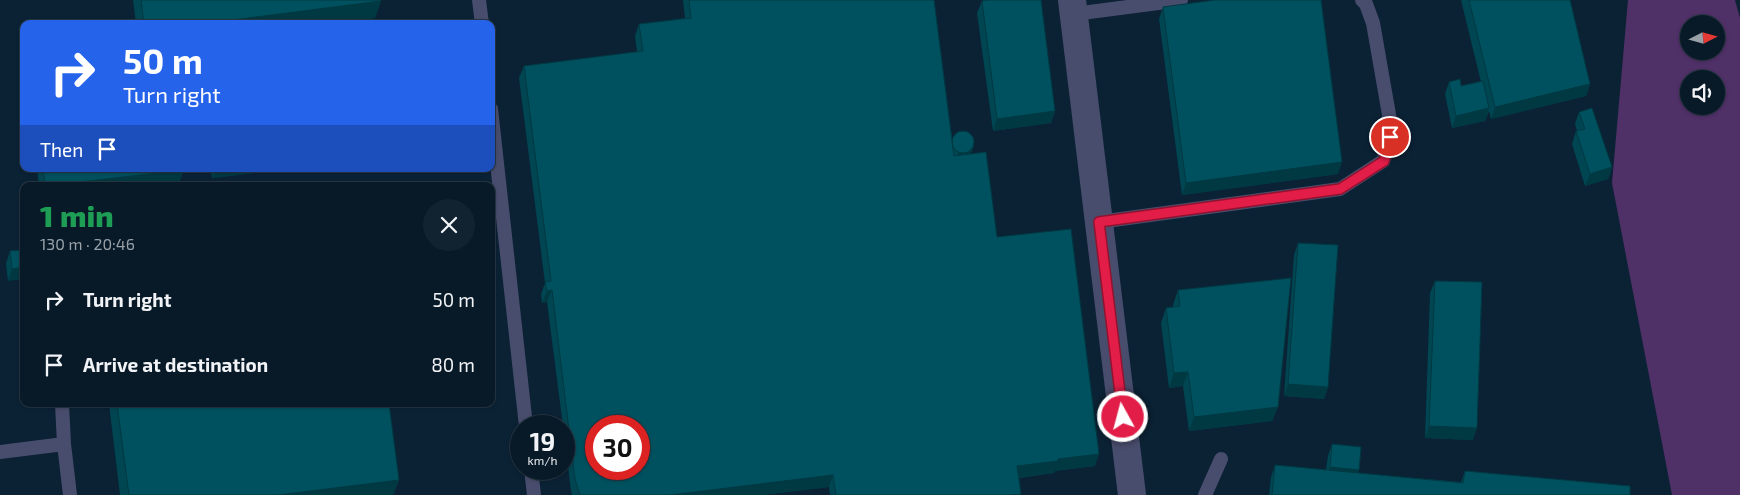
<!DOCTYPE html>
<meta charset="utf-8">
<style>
:root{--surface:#081a28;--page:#112330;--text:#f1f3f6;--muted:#98a1a8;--line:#293845}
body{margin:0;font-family:"Exo 2",sans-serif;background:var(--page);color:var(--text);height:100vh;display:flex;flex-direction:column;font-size:19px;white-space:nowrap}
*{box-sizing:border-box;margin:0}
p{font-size:16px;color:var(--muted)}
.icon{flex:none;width:28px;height:28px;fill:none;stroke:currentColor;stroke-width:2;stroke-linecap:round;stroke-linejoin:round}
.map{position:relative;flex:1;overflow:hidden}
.sheet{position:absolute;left:20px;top:182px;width:475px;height:225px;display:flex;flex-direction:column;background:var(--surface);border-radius:10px;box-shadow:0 1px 4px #0004,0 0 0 1px var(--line)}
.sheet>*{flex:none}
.hud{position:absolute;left:20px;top:20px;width:475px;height:152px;border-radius:10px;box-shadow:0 1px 4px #0004,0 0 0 1px var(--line);background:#2563eb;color:#fff;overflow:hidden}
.needle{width:32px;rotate:84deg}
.controls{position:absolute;left:1680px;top:15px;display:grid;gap:10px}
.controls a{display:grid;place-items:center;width:45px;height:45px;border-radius:50%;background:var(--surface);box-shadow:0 1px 4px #0004,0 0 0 1px var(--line);font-size:25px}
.speed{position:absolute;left:510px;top:415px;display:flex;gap:10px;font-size:25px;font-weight:700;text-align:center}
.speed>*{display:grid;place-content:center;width:65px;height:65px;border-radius:50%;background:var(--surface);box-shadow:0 1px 4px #0004,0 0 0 1px var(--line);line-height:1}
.speed small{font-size:12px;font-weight:400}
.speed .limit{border:8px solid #d22;background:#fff;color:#111}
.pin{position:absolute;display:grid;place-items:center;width:42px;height:42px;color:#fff;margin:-21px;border:2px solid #fff;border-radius:50%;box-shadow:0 1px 5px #0007}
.me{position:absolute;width:55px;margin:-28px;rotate:353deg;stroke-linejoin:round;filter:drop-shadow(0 0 4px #0008)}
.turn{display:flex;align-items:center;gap:18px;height:105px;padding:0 20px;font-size:22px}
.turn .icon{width:65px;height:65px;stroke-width:2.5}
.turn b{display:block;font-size:35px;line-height:42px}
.then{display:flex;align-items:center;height:48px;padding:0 20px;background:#0003;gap:10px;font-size:19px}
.round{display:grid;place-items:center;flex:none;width:52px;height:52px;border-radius:26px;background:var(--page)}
.headline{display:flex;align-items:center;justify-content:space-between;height:85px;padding:0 20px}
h1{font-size:30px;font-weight:800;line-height:38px;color:#1e9e55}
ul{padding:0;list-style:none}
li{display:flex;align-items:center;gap:15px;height:65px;padding:0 20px}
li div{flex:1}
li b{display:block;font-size:19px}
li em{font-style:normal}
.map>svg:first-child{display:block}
</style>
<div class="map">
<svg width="1740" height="495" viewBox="0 0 1740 495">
<rect width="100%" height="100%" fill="#0b2235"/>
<path fill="#4f3067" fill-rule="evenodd" d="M1628,0H1735L1740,18V495H1672L1612,183ZM1689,24H1716V51H1689ZM1689,79H1716V106H1689Z"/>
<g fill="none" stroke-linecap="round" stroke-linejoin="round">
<path stroke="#494d6d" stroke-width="14" d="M479,0L482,24
M1074,14L1181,0
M491,109L526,426
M1099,222L1340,189L1383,161L1388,148L1391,126L1373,23L1366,4L1362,0
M62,404L64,444L70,495
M0,452L64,444
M531,469L534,495
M1205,495L1221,459"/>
<path stroke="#494d6d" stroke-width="28" d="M1072,0L1132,495"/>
</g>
<path fill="#004652" d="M133,0H381L375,18L331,24H136Z
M683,0H934L952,139L972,151L970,154L997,237L1095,466L1055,471L1054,473L1019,478L1021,494L1020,495H830L829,487L762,495H572L571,491L564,434V426H563L547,302L542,303L541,294L545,283L519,78L524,66L637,52L635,36L639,24L685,18Z
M1461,0H1570L1590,84L1586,96L1491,119L1489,111L1485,121L1452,128L1445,94L1449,82L1461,86L1481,82Z
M982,1L1055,111L1051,123L993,131L977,13Z
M1163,7L1338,174L1182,195L1159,19Z
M1579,112L1612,167L1608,179L1585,186L1572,144L1576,131H1577L1575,124Z
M37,169H183L184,170L179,182L145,186H39Z
M211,169H271L270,171L212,178Z
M1298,243L1328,387L1324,399L1284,396L1294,255Z
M24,250L8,281L6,264L10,251Z
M1435,281L1473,440L1425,438L1430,293Z
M1178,290L1278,407L1272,421L1189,431L1183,386L1169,388L1161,323L1166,308L1173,307V305Z
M109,404H389L399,480L393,495H120Z
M1332,444L1358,473L1461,482L1465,471L1630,495H1269L1271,477L1275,465L1326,470L1328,456Z"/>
<path fill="#003942" d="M381,1L375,18L331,24H201Z
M1590,84L1586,96L1491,119L1495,107Z
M1489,108L1485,121L1452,128L1456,116Z
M1055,111L1051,123L993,131L997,119Z
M974,146L972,151L969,156L957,157L958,153Z
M1342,162L1338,174L1182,195L1186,183Z
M1612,167L1608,179L1585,186L1590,174Z
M216,169H271L270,171L212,178Z
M184,170L179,182L145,186H45Z
M24,267V279L8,281L12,269Z
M552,290L547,302L542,303L547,291Z
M1188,372L1183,386L1169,388L1174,373Z
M1288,384L1328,387L1324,399L1284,396Z
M1278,407L1272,421L1189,431L1194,417Z
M1429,426L1477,428L1473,440L1425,438Z
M1099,454L1095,466L1055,471L1054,473L1013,478L1017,466L1058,459Z
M1330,467L1359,470L1355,482L1325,479Z
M833,475L829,487L762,495H670Z
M399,480L393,495H278Z"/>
<path fill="#00515f" stroke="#003942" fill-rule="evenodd" d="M141,0H381V1L201,24H144Z
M689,0H934L954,156L986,152L997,237L1071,229L1099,454L1058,459V461L1017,466L1021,494L1009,495H836L833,475L670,495H580L575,479L552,290L547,291L545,282L551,281L524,66L643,51L639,24L691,18ZM596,426H639V469H596Z
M986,0H1041L1055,111L997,119L982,1Z
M1215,0H1321L1342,162L1186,183L1163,7Z
M1469,0H1570L1590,84L1495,107Z
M1460,79L1461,86L1483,81L1489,108L1456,116L1449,82Z
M1592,108L1612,167L1590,174L1576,131L1585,129L1579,112Z
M952 142a11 11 0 1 1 22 0a11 11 0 1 1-22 0Z
M43,169H183L184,170L45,186Z
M1298,243L1338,245L1328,387L1288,384Z
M24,250V267L12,269L10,251Z
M1291,278L1278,407L1194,417L1188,372L1174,373L1166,308L1180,306L1178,290Z
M1435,281L1482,282L1477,428L1429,426Z
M117,404H389L399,480L278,495H129Z
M1332,444L1361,447L1359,470L1330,467Z
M1275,465L1463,483L1465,471L1630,486V495H1272Z"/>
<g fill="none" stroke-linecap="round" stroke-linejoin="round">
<defs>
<path id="route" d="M1123,417L1099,222L1340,189L1384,161L1388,148L1390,137"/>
</defs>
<use href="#route" stroke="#92132f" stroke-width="12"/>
<use href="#route" stroke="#e11d48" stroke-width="9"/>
</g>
</svg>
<div class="controls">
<a><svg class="needle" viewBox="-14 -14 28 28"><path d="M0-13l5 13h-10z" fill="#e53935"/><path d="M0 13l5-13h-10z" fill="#98a1a8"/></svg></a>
<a><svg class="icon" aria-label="sound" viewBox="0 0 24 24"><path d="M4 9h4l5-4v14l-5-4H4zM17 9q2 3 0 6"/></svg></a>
</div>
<div class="speed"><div>19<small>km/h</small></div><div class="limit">30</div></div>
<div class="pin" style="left:1390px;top:137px;background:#d93025"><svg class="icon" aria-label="arrive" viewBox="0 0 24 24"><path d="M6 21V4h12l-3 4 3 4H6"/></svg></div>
<svg class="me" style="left:1123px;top:417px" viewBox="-20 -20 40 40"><circle r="17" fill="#e11d48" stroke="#fff" stroke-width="3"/><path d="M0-11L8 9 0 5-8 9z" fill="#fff"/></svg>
<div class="hud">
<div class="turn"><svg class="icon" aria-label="right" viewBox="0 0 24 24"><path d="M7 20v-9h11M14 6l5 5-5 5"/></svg><div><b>50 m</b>Turn right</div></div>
<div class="then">Then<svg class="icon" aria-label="arrive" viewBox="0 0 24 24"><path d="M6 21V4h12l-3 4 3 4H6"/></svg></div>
</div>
<section class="sheet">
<div class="headline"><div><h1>1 min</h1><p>130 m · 20:46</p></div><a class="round"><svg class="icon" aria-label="close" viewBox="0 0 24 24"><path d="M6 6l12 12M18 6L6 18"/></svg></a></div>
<ul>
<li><svg class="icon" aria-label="right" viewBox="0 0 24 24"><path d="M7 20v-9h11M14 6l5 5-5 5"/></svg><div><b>Turn right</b></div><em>50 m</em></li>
<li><svg class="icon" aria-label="arrive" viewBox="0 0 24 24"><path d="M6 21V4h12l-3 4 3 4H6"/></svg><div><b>Arrive at destination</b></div><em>80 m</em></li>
</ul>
</section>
</div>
